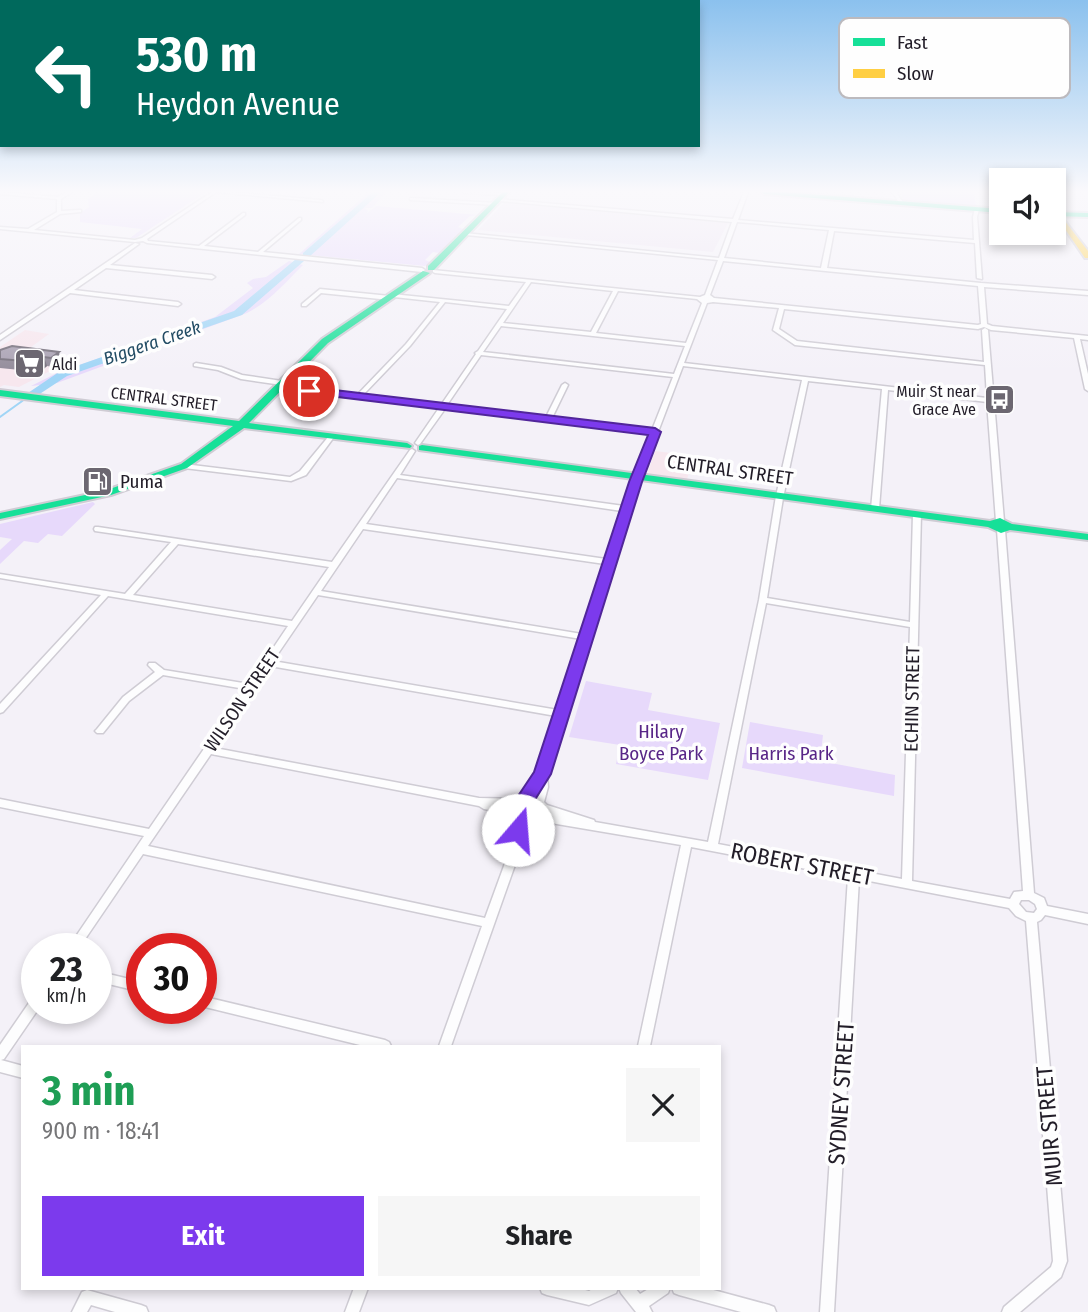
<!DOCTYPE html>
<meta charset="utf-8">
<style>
:root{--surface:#fff;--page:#f6f6f6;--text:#202124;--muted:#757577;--accent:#7c3aed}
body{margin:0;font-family:"Fira Sans Condensed",sans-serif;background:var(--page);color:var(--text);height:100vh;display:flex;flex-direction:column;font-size:26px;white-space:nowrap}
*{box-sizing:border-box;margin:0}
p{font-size:23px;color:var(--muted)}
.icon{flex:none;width:38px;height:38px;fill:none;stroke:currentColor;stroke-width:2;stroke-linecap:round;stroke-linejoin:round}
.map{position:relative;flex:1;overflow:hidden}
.details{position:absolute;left:21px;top:1045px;width:700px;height:245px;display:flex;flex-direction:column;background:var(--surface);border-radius:0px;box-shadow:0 4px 10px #0003}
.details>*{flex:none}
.guide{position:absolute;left:0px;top:0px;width:700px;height:147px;box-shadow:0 4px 10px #0003;background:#00695c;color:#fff;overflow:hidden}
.tools{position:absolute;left:989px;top:168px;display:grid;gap:14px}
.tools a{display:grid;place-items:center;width:77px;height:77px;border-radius:0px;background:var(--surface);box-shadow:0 4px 10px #0003;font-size:35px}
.speed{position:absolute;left:21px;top:933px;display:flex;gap:14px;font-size:35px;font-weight:700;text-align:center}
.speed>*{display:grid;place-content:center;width:91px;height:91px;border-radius:50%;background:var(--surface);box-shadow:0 4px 10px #0003;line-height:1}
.speed small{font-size:18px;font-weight:400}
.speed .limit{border:10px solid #d22;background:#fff;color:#111}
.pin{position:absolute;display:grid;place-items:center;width:60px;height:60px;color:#fff;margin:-30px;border:4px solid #fff;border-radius:50%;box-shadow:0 2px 7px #0007}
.me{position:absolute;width:77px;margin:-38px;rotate:18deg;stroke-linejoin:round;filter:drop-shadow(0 0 5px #0008)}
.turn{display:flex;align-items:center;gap:24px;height:147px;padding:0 21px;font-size:32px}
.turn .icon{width:91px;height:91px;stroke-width:2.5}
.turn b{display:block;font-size:49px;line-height:60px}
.round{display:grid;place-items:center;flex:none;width:74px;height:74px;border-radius:0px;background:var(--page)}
.headline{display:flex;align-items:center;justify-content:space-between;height:119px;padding:0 21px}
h1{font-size:42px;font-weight:700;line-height:52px;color:#1e9e55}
.button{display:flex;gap:14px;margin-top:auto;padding:14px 21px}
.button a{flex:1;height:80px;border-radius:0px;background:var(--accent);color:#fff;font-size:28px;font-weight:700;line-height:80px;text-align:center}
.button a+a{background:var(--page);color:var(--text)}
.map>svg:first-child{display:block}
</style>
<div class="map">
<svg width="1088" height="1312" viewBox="0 0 1088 1312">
<rect width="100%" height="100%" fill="#f4f1f8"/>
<path fill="#f7e7ee" d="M25,330L49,334L27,350L26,355L64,360L48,372L19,387L4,385L0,387V347Z
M655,451L695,456L687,479L651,475L648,472Z"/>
<path fill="#ede4f2" d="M504,203L728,223L713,252L478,230Z"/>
<path fill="#e7d9fb" d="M99,192H206L136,238H130L142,229L80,222V213L89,207L88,199Z
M369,192H386L372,208H365L368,211L366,214L376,206L478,215L470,216L458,227L463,229L439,253L433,252L425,260L430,262L425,266L299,254Z
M901,192H974L976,207L903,201Z
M289,261L303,265C285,283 270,301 247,313L57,383L31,386L57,373L215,317L253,288L247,283L253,279L266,277Z
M93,502L95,504L62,536L48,534L38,543L24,541L0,564V550L12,539L0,537V524Z
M586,681L652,693L648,710L720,723L708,780L616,764L620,745L569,737Z
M750,722L823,735L820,761L895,775L894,796L742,768Z"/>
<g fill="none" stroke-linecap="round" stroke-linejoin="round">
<path stroke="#a0d5f6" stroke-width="2" d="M0,417L25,399"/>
<path fill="#a0d5f6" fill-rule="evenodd" d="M373,192H381L309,257H303V253Z
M296,259L304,261L242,315L67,376L29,401L19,399L59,372L234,311Z"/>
<defs>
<path id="street" d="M0,192L58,197L67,192H72L61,199V211L79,210H81V212L60,214L34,230L135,240L142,238L212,192H228L321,200L323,201V202L216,192L147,239L148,241L199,246L243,213H245V215L204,246L258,252L299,218H301V220L263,252L422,268L425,270L422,272L147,243L143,241L135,242L0,229V227L28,229L57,212V199L0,194Z
M462,192L504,193L506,194L504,195L464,193Z
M744,192H748L738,220L974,240L973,217L975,208L979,209L977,217L982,279L977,278L975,243L834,231L827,268L981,283L1088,291V295L984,287L987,324L992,326L1088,336V340L1080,339L1088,374V391L1085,389L1074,338L991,330L984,327L978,329L784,309L779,329L797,341L984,362L982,330L985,328L988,330L1004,521L1003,523H997L996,521L987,402L888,390L879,509L875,511L871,509L882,389L808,381L783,498L767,598L910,622L913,514L917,512H920L921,514L912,881L1010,899L1014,892L1023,891L997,530L1001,528L1005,530L1034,893L1044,898L1047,906L1088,914V924L1045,915L1041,920L1037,922L1067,1261L1061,1277L1020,1312H1002L1004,1307L1051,1267L1053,1261L1026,921L1016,916L1009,908L859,879L834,1312H820L848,877L691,847L650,1046H638L681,845L539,821L522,845L451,1046H439L482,926L143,854L79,948H68L144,836L0,807V799L149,829L245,689L163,675L129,701L103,733H97L95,731L97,729L123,697L155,672L148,665L149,663H155L164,670L249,684L288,626L108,596L3,712L0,713V704L101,595L0,578V574L125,594L171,542L95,531L94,529L95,527H98L332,562L410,450L412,449L415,451L400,475L624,506L651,433L445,409L420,444L418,445L415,443L439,408L278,389L275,387L278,385L357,395L406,344L440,302L394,297L391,295L392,294L509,306L526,282L435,273L433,272V270L700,297L705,295L718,260L466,235H464V233L719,258L732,222L499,201L497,200V199L733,219ZM737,222L829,230L821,268L724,258ZM723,261L978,286L981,324L978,325L714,298L710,295ZM531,282L613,291L591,332L503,323ZM618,291L697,299L702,303L686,343L596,333ZM445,302L507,309L478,351L475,353L476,354L441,405L363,395L410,346ZM713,302L779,308L773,330L795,345L985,365L987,398L684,363L707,303ZM501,326L685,346L674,374L483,352ZM481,355L673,377L652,430L552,418L568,385L565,383L562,385L546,417L447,405ZM683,366L802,380L776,496L759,600L708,842L595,822L594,820L547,805L544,802L548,787L547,774L639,482ZM397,478L622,511L606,559L366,524ZM363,529L605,564L582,634L321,591ZM178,544L329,567L292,621L133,595ZM318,595L581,639L558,710L273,661ZM766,603L910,627L902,879L718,844ZM270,666L556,716L538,773L527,785L523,799L479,798L215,748ZM211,754L479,806L484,809L515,815L512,844L485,918L148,846ZM538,785L535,798L533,797ZM529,805H534L538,808L537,812L531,815L525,812L526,807ZM1021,900H1029L1035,904L1037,909L1034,913L1026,912L1019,904Z
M892,192H896L904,204H900Z
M412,198L496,203L498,204L496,205L410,200V198Z
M135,243L139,244L110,265L212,275L215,277L212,279L106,268L74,290L178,302L181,304L178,306L70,293L0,340V335Z
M320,289L390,296L393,298L390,300L321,293L306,306H302V304Z
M196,363L221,367L242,375L282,381L285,383L282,385L241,379L218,370L194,366V364Z
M331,435L334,437L306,475L291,481L184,468L180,466L184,464L290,477L300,471L329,436Z
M96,971L142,982V992L96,981Z
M37,996V1008H39L4,1059L1,1060L23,1066V1078L0,1072V1045L33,997Z
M201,996L385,1040L389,1042L391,1046H364L201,1006Z
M354,1288H368L359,1312H345Z
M540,1288H578L589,1291L594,1288H618L616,1293L589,1305L547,1295L542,1293Z
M619,1288H635L640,1294L650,1288H670L668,1293L649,1306L652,1312H636L621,1293Z
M672,1288H706L769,1305L774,1307L776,1312H741L679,1295L674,1293Z
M87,1290L141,1305L146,1307L148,1312H115L91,1305L87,1312H72L82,1292Z"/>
<path id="fast" d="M503,192H509L434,270H428V266Z
M761,192H782L1001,209V213L764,194Z
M1054,212L1088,213V217L1054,216Z
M423,271L430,273L328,343L249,423L407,443L412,446L410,448L244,428L187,468L111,495L0,519V513L104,491L181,464L233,426L0,396V390L239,421L322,339Z
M422,445L990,521L1000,518L1012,524L1088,534V540L1010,530L1001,533L988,527L419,450V446Z"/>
<path id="slow" d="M1054,207L1088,251V258H1085L1054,213Z"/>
</defs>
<use href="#street" stroke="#cfccd4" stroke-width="3"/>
<use href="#fast" stroke="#cfccd4" stroke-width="4"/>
<use href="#slow" stroke="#cfccd4" stroke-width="4"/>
<use href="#street" fill="#fdfdfe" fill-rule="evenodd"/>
<use href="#fast" fill="#16e098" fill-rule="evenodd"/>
<use href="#slow" fill="#ffcf43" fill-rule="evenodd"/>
</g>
<path fill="#928b9a" d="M12,346L61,361L53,367L47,366L40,372L0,368V350Z"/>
<path fill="#77717d" d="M59,352L61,361L53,367L51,358Z
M44,357L47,366L40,372L37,362Z"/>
<path fill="#aaa2b3" stroke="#77717d" stroke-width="2" d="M12,346L59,352L51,358L44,357L37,362L0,359V350Z"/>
<linearGradient id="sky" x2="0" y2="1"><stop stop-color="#8bc1ee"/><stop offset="0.51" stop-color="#faf9fc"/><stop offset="1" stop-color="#faf9fc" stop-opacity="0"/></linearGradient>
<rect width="1088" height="375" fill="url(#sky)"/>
<path fill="#7c3aed" stroke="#51269a" stroke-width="2" d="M309,387L655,428L661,432L642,482L551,774L528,811L524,835H511L508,830L510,808L534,772L629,482L648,435L305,393L303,391Z"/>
<defs>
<symbol id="supermarket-square" viewBox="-11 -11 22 22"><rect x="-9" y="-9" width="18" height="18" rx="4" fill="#6c6771" stroke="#fefefe"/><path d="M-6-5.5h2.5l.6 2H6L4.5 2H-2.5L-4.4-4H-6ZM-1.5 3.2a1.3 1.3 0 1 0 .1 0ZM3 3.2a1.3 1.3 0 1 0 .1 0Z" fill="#fff"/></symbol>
<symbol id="bus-square" viewBox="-11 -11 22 22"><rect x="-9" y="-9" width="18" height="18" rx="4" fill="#6c6771" stroke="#fefefe"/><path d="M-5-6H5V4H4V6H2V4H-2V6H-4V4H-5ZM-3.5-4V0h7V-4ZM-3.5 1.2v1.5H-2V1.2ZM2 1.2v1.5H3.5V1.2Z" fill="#fff"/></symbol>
<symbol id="fuel-square" viewBox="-11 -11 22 22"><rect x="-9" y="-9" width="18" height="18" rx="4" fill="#6c6771" stroke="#fefefe"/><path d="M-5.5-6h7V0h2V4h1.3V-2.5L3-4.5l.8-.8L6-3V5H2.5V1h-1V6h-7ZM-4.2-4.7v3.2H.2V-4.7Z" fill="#fff"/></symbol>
</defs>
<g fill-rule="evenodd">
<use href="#supermarket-square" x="12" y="346" width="35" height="35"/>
<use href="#bus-square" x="982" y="382" width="35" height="35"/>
<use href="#fuel-square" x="80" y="464" width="35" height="35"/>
</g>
<g text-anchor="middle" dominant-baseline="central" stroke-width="7" stroke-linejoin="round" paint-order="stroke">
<g font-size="16" fill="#221d28" stroke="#fefefe" text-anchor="start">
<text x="52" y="364">Aldi</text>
<text x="976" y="391" text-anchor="end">Muir St near<tspan x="976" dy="18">Grace Ave</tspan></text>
</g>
<g font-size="16" fill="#221d28" stroke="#fefefe">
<text transform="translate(164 399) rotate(7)">CENTRAL STREET</text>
</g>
<g font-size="18" font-style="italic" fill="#224c64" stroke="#fefefe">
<text transform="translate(152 343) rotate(-19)">Biggera Creek</text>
</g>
<g font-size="19" fill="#221d28" stroke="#fefefe">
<text transform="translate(730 470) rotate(8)">CENTRAL STREET</text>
<text transform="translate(912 699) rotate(-89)">ECHIN STREET</text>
<text transform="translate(242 700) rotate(-56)">WILSON STREET</text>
</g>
<g font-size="19" fill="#221d28" stroke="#fefefe" text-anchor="start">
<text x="120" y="481">Puma</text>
</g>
<g font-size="19" fill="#582687" stroke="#fefefe">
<text x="661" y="731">Hilary<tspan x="661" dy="22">Boyce Park</tspan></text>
<text x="791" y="753">Harris Park</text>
</g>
<g font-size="23" fill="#221d28" stroke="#fefefe">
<text transform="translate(802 864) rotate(11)">ROBERT STREET</text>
<text transform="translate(841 1093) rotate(-86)">SYDNEY STREET</text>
<text transform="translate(1049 1126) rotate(-95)">MUIR STREET</text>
</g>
</g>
<rect x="839" y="18" width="231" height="80" rx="10" fill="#fefefe" stroke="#bcbabe" stroke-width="2"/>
<rect x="853" y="38" width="32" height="8" fill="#16e098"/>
<rect x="853" y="69" width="32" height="9" fill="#ffcf43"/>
<g font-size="19" fill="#221d28">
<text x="897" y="49">Fast</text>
<text x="897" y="80">Slow</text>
</g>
</svg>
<div class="tools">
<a><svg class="icon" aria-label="sound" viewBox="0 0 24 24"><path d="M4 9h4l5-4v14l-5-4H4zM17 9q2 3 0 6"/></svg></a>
</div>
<div class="speed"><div>23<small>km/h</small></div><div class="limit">30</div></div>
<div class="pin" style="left:309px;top:391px;background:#d93025"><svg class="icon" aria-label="arrive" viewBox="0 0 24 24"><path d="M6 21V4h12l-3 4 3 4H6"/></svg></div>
<svg class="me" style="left:518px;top:830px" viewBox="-20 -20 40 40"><circle r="19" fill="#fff"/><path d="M0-13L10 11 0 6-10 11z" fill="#7c3aed"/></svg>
<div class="guide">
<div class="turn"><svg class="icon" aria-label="left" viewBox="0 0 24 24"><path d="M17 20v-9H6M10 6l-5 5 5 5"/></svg><div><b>530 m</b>Heydon Avenue</div></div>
</div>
<section class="details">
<div class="headline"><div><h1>3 min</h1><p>900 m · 18:41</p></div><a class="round"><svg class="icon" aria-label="close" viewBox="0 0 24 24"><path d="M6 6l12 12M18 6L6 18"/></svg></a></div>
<div class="button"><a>Exit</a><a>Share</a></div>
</section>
</div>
